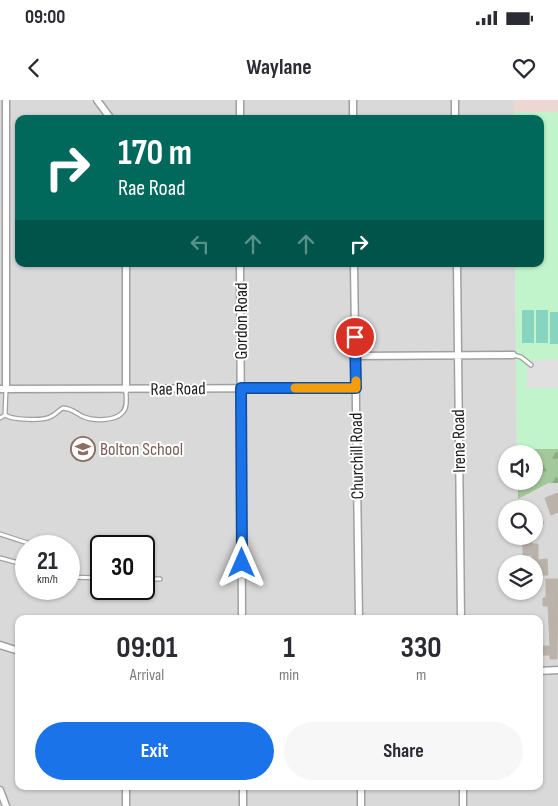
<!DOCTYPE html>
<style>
:root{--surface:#fff;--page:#f7f7f7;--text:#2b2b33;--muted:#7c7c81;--accent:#1a73e8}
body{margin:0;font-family:"Sofia Sans Condensed",sans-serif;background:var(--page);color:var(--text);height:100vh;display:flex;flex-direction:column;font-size:19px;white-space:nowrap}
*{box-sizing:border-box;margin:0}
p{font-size:16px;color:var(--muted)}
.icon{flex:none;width:28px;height:28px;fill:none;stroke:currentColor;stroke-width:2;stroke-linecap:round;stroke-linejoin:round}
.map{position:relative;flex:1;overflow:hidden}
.sheet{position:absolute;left:15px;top:515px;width:528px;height:175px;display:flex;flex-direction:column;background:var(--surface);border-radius:10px;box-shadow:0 1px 4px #0004}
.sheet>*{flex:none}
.top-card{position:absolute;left:15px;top:15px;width:529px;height:152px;border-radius:10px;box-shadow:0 1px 4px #0004;background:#00695c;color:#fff;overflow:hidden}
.tools{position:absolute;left:498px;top:345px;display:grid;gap:10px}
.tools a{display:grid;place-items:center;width:45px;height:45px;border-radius:50%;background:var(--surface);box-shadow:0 1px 4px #0004;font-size:25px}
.speed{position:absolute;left:15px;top:435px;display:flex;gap:10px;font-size:25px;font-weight:700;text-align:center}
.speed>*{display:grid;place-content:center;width:65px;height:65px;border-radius:50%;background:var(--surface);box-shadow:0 1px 4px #0004;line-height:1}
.speed small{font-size:12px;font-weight:400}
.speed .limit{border:2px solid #111;border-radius:8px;background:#fff;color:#111}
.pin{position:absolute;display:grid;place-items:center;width:42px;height:42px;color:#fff;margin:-21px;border:2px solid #fff;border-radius:50%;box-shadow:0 1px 5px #0007}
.me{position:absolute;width:55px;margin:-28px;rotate:0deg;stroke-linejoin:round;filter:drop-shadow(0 0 4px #0008)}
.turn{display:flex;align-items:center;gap:18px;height:105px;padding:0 20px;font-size:22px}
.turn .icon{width:65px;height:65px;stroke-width:2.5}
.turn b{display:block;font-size:35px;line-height:42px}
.lanes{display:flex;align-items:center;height:48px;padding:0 20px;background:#0003;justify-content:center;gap:25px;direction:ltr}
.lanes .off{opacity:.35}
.eta{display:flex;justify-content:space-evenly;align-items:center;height:85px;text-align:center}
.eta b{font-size:30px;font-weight:700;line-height:35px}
.button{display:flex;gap:10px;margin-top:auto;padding:10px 20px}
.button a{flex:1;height:58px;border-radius:30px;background:var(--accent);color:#fff;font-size:20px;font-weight:700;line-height:58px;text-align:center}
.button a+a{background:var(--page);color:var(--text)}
.status{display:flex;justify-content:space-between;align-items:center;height:35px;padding:0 25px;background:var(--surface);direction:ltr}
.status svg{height:14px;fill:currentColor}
header{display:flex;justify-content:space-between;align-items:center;height:65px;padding:0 20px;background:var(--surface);font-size:22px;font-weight:700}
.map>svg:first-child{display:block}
</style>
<div class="status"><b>09:00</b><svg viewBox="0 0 49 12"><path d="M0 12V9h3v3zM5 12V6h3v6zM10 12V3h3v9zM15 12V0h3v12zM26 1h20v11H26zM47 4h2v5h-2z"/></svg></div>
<header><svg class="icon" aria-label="back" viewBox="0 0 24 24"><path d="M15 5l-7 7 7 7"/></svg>Waylane<svg class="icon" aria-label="heart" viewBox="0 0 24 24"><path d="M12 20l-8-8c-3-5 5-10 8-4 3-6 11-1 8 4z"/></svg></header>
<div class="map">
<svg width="558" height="706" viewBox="0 0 558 706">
<defs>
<pattern id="forest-firs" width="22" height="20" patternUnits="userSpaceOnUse" patternTransform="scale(1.25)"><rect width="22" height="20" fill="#a3c89b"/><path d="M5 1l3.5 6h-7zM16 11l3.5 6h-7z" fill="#8cab85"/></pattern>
</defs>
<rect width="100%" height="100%" fill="#edeae3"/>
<path fill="#dad9d9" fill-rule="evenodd" d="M0,0H514V19H19V164H515L517,354H506V381H518V399L558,379V706H0ZM506,409H534V436H506ZM26,446H69V489H26ZM101,446H144V489H101ZM506,464H534V491H506ZM19,519H539V686H19Z"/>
<path fill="#ecd7d3" d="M514,0H558V12H514Z"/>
<path fill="url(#forest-firs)" d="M517,349H558V383H549L518,399V381H534V354H517Z"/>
<path fill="#c2f4cc" d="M514,12H558V349H517L515,164H540V19H514Z"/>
<path fill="#87d5c0" d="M522,210H534V243H522Z
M536,210H548V243H536Z
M550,212H558V244H550Z"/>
<path fill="#e0e0e0" d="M558,259V288H526L527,268L532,260Z"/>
<path fill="#b9b3ac" stroke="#bdb3a6" d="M558,393V412L551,415L545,398Z
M534,408L541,412L538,418L544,422L539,430L534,427Z
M523,439H532V444H538V460L547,459L548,475H538L537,471H534L532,455H523Z
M546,479H558L557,559H550V555H543V546H550L548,506H543V498H546Z"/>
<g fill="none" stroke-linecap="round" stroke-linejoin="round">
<defs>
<path id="lane" d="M513,255L521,257L531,265
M6,289L5,315C12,320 42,321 50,317C55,315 59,310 63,308C74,309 75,313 84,317C94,321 115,321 122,313C128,308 126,297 126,290
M0,318L5,315
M0,434L37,446
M0,458L26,465
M69,477L101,478
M144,479H160"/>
<path id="street" d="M6,0V289
M97,0L111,19
M240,0V19
M353,0V19
M455,0V19
M126,164V290
M240,164L242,519
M354,164L359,519
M457,164L461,519
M356,256L513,255
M0,289L356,288
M0,545L19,551
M539,571L558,570
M126,686V706
M243,686V706
M361,686V706
M463,686V706
M0,690L6,706"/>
</defs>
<use href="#lane" stroke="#a0a0a0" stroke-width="5.5"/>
<use href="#street" stroke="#a0a0a0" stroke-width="9"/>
<use href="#lane" stroke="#fff" stroke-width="3"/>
<use href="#street" stroke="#fff" stroke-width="6"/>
</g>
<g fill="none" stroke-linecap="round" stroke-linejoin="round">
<defs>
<path id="route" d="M242,463L241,288H356L355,237"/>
</defs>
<use href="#route" stroke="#114b97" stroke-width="12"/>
<use href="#route" stroke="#1a73e8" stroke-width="9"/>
<path stroke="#f59e0b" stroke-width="9" d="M295,288H356V281"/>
</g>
<defs>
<symbol id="school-ring" viewBox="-11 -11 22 22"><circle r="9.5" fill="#fff" stroke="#8d6e63" stroke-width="1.5"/><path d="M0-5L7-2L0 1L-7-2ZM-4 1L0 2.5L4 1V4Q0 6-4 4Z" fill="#8d6e63"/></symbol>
</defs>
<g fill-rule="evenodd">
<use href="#school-ring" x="69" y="335" width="28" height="28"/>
</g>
<g text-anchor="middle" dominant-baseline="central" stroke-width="4" stroke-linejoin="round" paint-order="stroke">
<g font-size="18" fill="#1c1c1c" stroke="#fff">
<text transform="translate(241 221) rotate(-90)">Gordon Road</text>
<text transform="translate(178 289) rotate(-1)">Rae Road</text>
<text transform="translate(459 341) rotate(-91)">Irene Road</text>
<text transform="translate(357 356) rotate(-91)">Churchill Road</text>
</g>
<g font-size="18" fill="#785e54" stroke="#fff" text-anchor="start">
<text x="100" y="349">Bolton School</text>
</g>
</g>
</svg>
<div class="tools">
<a><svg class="icon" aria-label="sound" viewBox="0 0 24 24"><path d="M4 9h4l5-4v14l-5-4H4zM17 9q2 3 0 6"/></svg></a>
<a><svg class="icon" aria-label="search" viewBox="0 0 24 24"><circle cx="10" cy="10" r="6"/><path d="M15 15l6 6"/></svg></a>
<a><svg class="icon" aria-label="layers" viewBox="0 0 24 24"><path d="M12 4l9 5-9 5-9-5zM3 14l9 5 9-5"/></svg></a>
</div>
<div class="speed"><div>21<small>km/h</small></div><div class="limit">30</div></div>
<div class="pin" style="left:355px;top:237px;background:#d93025"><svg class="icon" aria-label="arrive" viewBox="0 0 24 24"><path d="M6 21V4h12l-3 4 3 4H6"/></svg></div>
<svg class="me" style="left:242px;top:463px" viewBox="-20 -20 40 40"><path d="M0-17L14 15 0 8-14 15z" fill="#1a73e8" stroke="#fff" stroke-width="4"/></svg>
<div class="top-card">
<div class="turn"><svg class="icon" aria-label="right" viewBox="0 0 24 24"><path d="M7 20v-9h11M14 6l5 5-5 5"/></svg><div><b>170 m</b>Rae Road</div></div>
<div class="lanes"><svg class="icon off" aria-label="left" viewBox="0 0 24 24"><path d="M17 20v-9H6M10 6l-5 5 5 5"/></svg><svg class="icon off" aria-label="ahead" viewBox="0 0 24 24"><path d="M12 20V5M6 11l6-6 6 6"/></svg><svg class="icon off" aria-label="ahead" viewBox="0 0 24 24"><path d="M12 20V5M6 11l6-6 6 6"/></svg><svg class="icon" aria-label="right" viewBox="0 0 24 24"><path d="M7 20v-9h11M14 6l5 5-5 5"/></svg></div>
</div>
<section class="sheet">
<div class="eta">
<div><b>09:01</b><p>Arrival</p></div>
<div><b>1</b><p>min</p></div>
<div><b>330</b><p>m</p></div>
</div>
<div class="button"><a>Exit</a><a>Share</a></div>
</section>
</div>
